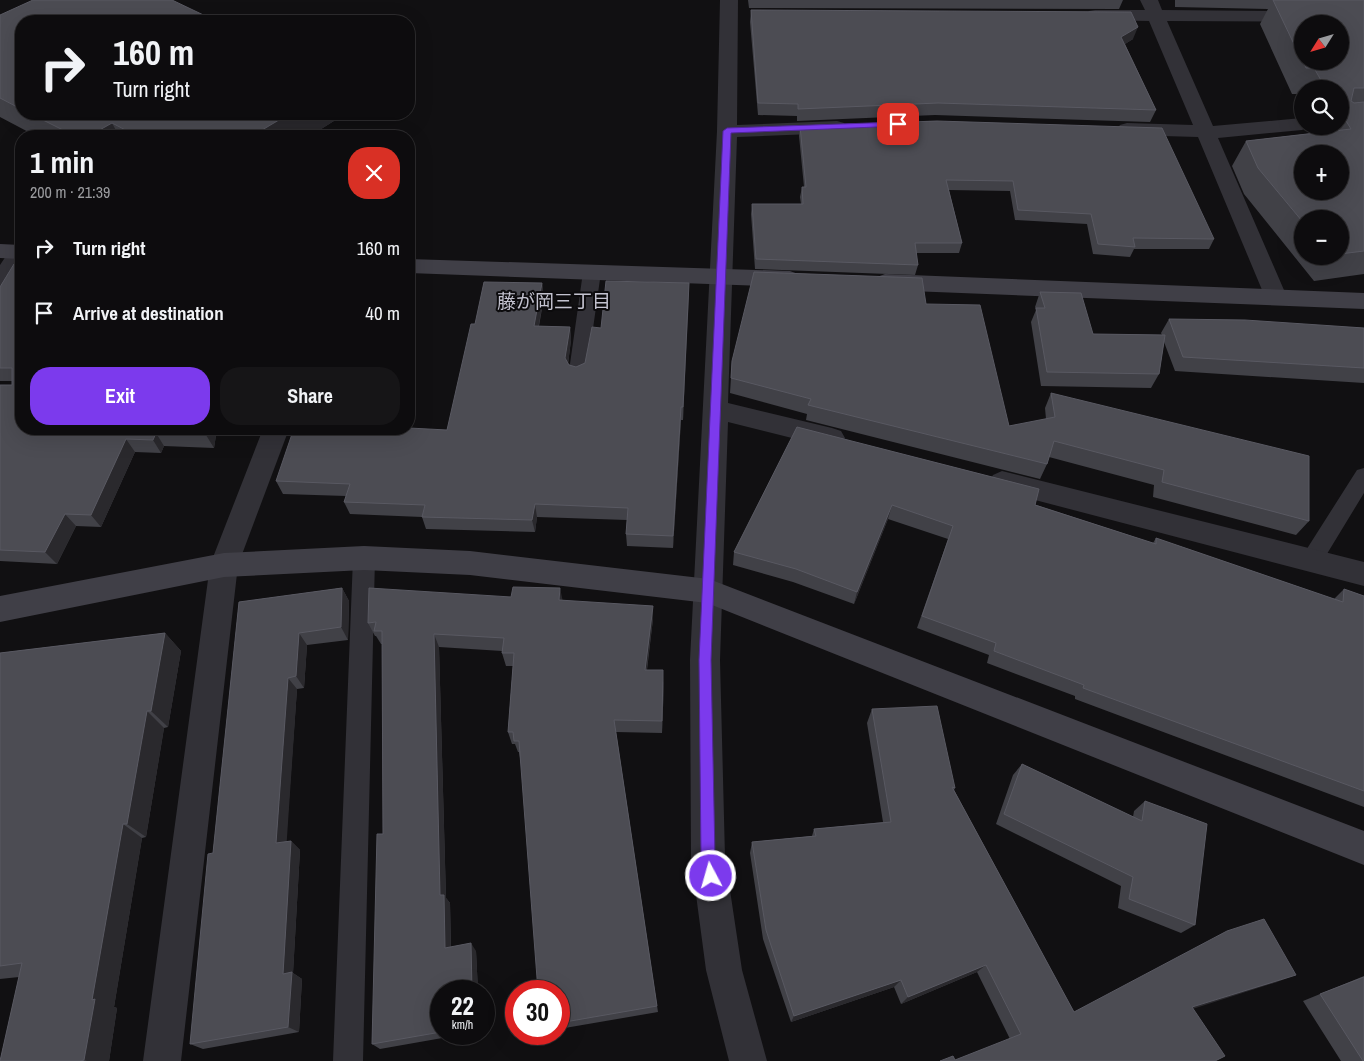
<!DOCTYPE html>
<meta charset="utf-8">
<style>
:root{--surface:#0d0c0e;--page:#161517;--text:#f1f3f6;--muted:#9a9b9e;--line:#2d2c2e;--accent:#7c3aed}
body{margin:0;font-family:"Archivo Narrow","Noto Sans JP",sans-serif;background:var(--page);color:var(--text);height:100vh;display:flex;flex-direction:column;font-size:19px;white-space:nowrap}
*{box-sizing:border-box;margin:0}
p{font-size:16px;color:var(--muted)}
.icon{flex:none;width:28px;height:28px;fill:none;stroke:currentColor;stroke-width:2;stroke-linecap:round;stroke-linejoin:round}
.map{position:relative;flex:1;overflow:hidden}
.panel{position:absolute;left:15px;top:130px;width:400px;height:305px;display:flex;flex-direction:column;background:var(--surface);border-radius:20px;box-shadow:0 5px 20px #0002,0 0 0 1px var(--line)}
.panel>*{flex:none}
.guide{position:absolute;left:15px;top:15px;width:400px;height:105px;border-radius:20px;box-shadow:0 5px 20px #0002,0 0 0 1px var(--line);background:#0d0c0e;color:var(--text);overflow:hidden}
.needle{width:32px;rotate:233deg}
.controls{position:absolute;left:1294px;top:15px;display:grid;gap:10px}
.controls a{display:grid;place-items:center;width:55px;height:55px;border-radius:50%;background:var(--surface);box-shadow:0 5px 20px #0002,0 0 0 1px var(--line);font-size:25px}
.speed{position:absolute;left:430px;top:980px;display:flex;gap:10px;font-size:25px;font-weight:700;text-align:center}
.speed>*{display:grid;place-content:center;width:65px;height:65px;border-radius:50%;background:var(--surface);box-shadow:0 5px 20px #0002,0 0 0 1px var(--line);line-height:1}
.speed small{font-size:12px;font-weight:400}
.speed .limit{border:8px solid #d22;background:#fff;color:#111}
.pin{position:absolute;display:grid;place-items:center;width:42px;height:42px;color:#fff;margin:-21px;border-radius:10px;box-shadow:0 2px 8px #0006}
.me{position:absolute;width:55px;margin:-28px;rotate:354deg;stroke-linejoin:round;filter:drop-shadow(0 0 4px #0008)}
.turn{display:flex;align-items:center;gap:18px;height:105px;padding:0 15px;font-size:22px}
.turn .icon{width:65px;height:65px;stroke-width:2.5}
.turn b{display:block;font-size:35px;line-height:42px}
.round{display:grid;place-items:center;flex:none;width:52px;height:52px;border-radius:20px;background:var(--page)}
.headline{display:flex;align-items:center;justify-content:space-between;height:85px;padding:0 15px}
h1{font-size:30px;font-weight:800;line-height:38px}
.primary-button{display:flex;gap:10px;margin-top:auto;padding:10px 15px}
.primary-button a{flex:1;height:58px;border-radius:20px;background:var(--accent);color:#fff;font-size:20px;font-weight:800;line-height:58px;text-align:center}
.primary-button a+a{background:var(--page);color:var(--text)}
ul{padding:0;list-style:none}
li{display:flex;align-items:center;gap:15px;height:65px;padding:0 15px}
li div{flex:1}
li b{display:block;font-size:19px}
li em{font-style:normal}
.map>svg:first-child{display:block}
</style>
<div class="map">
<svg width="1364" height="1061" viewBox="0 0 1364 1061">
<rect width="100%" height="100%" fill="#111012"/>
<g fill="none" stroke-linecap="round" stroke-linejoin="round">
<path fill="#323137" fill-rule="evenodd" d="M592,266L598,268L601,272L587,371L585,376L578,378L571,376L569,371L583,272L586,268Z
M1364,468V493L1319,567L1311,570L1303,567L1300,561L1303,555L1357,470Z
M364,549L372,552L375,558L363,1061H333L353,558L356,552Z"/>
<path fill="#323137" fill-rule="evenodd" d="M720,0H738L737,125L837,121L844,123L847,127L844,131L837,133L737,137L728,403L832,428L841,431L845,438L841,445L832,448L728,422L720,660L725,857L742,970L767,1061H729L706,970L691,857L690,660L717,131Z
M1140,0H1158L1162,10L1364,12V22L1167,21L1213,126L1302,118V126H1310L1302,130L1218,138L1287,297L1284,303L1276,305L1268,303L1265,297L1198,137L1127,135L1120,133L1117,129L1120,125L1127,123L1193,125L1149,21L1095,20L1089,19L1086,15L1089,11L1095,10H1145Z
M21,245V267L8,288L0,291V265L12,247Z
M263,429H289L238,565L181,1061H143L210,565Z
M1002,471L1364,562V586L993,489L989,482L993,475Z"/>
<path fill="#403f47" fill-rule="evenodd" d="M0,244L21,245V259L0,258Z
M409,259L790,271L798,274L801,279L798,284L790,287L409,273Z
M885,274L1364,293V309L885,290L877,287L874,282L877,277Z
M364,546L470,551L709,579L1364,831V865L707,603L470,575L364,570L224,577L0,622V596L224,553Z"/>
</g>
<path fill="#414147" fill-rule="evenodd" d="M748,0H1123L1119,9L749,8Z
M1175,0H1364V274L1314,281L1244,194L1232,166L1246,141L1322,132L1319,126H1340V89H1302V98L1300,94H1292L1260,24L1268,9L1175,7ZM1302,219H1340V256H1302Z
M751,10L1133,39L1125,44L1156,110L1150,122L935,115L797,121V116L758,115L750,22Z
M0,15L21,21V114H345L310,136H36L0,117Z
M937,121L1214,239L1209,249H1134L1130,257L1093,254L1087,224L1015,220L1010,191L949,190L962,243L959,253H916L918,265L915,275L755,269L751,214L752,204H801L800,197L802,187H804L799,136L800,126Z
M542,283L544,297L539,326L570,327L571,340L568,364L576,367L585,363L601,328L689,283L683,420H681L673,548L627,546L626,534L627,520L537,517L535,532L426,529L422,517L350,514L344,502L346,496L283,494L276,481L298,435L447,430L475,324Z
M0,287L21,429H217L214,448L164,446L161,453L135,452L101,527L76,526L57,564L0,561V385H12V381H0Z
M1040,292L1093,334L1162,335L1161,333L1169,319L1364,328V383L1175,371L1164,342L1159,374L1151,388L1041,386L1031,322L1036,310L1035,307Z
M926,304L1009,426L1046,419L1045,408L1051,393L1309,521L1296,535L1153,497L1154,485L1049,457L1047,464L1040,479L806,420L807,414L730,393L732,361Z
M797,427L1153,543L1156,538L1334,599L1344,589L1364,596V807L1075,699V696L987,663L989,655L917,628L948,539L888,519L854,604L793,582L733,565L734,552Z
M342,588L349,601L348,640L307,645L304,688L297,689L286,841H291L300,850L293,973L302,979L299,1032L203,1049L190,1044L213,853L239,602Z
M563,600L653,619L647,670L664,683L662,733L616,732L658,1012L559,1029V991L519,752H518L515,744H512L508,732L513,666H506L502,653V651L439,647L446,898L450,903L451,947L476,951L478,991H441V1034H465L380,1049L372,1044L383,834L382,644H381L376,636H375L368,623Z
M165,633L181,651L168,727L164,728L146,837L142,838L114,1007L117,1008L109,1061H0L19,977L0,979V653Z
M872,709L955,788L954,790L1074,1012L1277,982L955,1060L1010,1039L977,972L901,1004L894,987L791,1022L763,939L750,853L752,842L812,836L814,829L883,822L867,723Z
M1022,764L1133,817L1134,811L1145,801L1195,925L1181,933L1118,908L1121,886L996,824L1013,775Z
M1364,976V1061H1341L1303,1001Z"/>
<path fill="#2a292d" d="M1138,27L1133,39L1117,49L1121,37Z
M289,114H345L310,136H252Z
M112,123L119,136H89Z
M542,283L544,297L536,339L534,326Z
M689,283V297L683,420V407Z
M570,327L571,340L567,372L565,358Z
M681,407V420L673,548V536Z
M207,429H217L214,448L206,435Z
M156,433L164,446L161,453L153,440Z
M126,439L135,452L101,527L91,515Z
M535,504L537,517L535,532L532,520Z
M892,505L888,519L854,604L857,592Z
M65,514L76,526L57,564L45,552Z
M342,588L349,601L348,640L341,627Z
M560,588L563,602L559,600Z
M653,606V619L645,682V670Z
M165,633L181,651L168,727L151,711Z
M299,633L307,645L304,688L296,676Z
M434,634L439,647L446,898L450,903L451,955L445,948L440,895Z
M663,670L664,683L662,733V721Z
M288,678L297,689L286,852L276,843Z
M147,711L164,728L146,837L127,824Z
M123,824L142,838L114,1007L117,1008L109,1061H87L84,1060L92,1000Z
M291,841L300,850L293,973L302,979L299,1032L288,1027L283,974Z
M471,943L476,951L478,991H472Z
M986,965L977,972L901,1004L908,997Z
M1296,975L1277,982L1177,1014L1192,1007Z
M901,980L894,987L791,1022L794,1016Z"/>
<path fill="#4c4c53" stroke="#595962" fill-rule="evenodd" d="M33,0H172L216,21H21V109L0,98V15Z
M1273,0H1364V88H1354L1351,101L1354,103L1364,102V251L1340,254V219H1302V221L1258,168L1246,141L1351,129L1340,111V89H1326L1314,68H1306L1303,61H1340V24H1302V61ZM1302,154H1340V191H1302Z
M751,10L1131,12L1138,27L1121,37L1156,110L938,103L798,109V104L758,103Z
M31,114H289L252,136H137L112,123L89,136H75Z
M937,121L1162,128L1214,239L1133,238L1135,247L1098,244L1091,214L1018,210L1013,181L946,180L962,243H915L918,265L756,259L752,204H803L802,187H806L800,126Z
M14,264H21V429H207L206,435L156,433L153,440L126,439L91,515L65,514L45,552L0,550V385H12V368H0V287Z
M754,272L922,278L926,304L980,305L1009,426L1055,417L1051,393L1309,456V521L1162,482L1164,470L1054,441L1047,464L808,405L811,399L731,378L732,361Z
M606,281L689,283L683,407H681L673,536L626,534L628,508L535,504L532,520L422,517L425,505L344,502L350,484L276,481L292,434L298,435L300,429L409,428L447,430L471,324H475L484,282L542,283L534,326L570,327L565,358L569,365L576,367L585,363L592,327L601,328Z
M1040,292L1081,293L1093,334L1165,335L1159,374L1047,372L1036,308H1045Z
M1169,319L1245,320L1364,328V368L1183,357Z
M797,427L1039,489L1035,505L1156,544V538L1343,602L1344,589L1364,596V791L1083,688L1084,685L994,651L996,643L922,616L953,526L892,505L857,592L796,569L734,552Z
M513,587L560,588L559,600L653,606L645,670H663L662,721L614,720L657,1006L559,1023V991H538L519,741H514L513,732H508L514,653H502L504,638L434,634L440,895H444L445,948L471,943L472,991H441V1032L372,1044L377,834H383L382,631H374L376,622L368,623L369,588L511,597Z
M342,588L341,627L299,633L296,676L288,678L276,843L291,841L283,974L292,972L288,1027L190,1044L208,854L213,853L239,602Z
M165,633L151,711H147L127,824H123L92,1000L95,999L84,1060L80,1061H0L22,963L0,966V653Z
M937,706L955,788L952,787L1074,1012L1227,931L1264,919L1296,975L1192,1007L1225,1056L1215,1061H940L953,1056L955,1060L1021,1034L986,965L908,997L901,980L794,1016L766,930L752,842L816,836L814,829L891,822L872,709Z
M1022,764L1142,821L1145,801L1207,824L1195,925L1129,899L1133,877L1004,814Z
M1364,977V1061H1363L1320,994Z"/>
<path fill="#7c3aed" stroke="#51269a" d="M898,122L902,124L901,126L731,133L711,660L715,857L718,876L716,881L711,883L706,881L701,857L699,660L723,131L727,128Z"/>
<g text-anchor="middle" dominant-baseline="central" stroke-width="4" stroke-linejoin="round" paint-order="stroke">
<g font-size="19" fill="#c3c2cf" stroke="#0c0b0d">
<text x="554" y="301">藤が岡三丁目</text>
</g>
</g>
</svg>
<div class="controls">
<a><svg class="needle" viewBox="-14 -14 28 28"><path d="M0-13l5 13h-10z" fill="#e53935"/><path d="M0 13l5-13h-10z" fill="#9a9b9e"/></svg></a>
<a><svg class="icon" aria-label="search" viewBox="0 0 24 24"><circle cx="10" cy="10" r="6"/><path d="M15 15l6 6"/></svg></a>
<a>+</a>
<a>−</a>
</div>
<div class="speed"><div>22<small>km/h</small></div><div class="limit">30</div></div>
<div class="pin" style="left:898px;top:124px;background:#d93025"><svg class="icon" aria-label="arrive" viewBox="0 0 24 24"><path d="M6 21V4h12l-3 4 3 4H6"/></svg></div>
<svg class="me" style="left:711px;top:876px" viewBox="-20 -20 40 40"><circle r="17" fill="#7c3aed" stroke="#fff" stroke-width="3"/><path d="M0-11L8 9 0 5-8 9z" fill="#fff"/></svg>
<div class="guide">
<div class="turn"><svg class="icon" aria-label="right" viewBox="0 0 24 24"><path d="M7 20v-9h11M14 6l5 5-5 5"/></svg><div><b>160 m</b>Turn right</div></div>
</div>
<section class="panel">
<div class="headline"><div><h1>1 min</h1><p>200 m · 21:39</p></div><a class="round" style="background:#d93025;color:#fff"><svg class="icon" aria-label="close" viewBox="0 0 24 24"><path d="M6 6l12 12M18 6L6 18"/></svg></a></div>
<ul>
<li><svg class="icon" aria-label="right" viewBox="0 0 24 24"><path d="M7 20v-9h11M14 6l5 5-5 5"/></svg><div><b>Turn right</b></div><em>160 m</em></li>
<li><svg class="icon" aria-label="arrive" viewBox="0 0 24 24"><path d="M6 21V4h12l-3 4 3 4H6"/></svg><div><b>Arrive at destination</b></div><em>40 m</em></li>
</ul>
<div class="primary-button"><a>Exit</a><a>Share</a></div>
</section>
</div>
